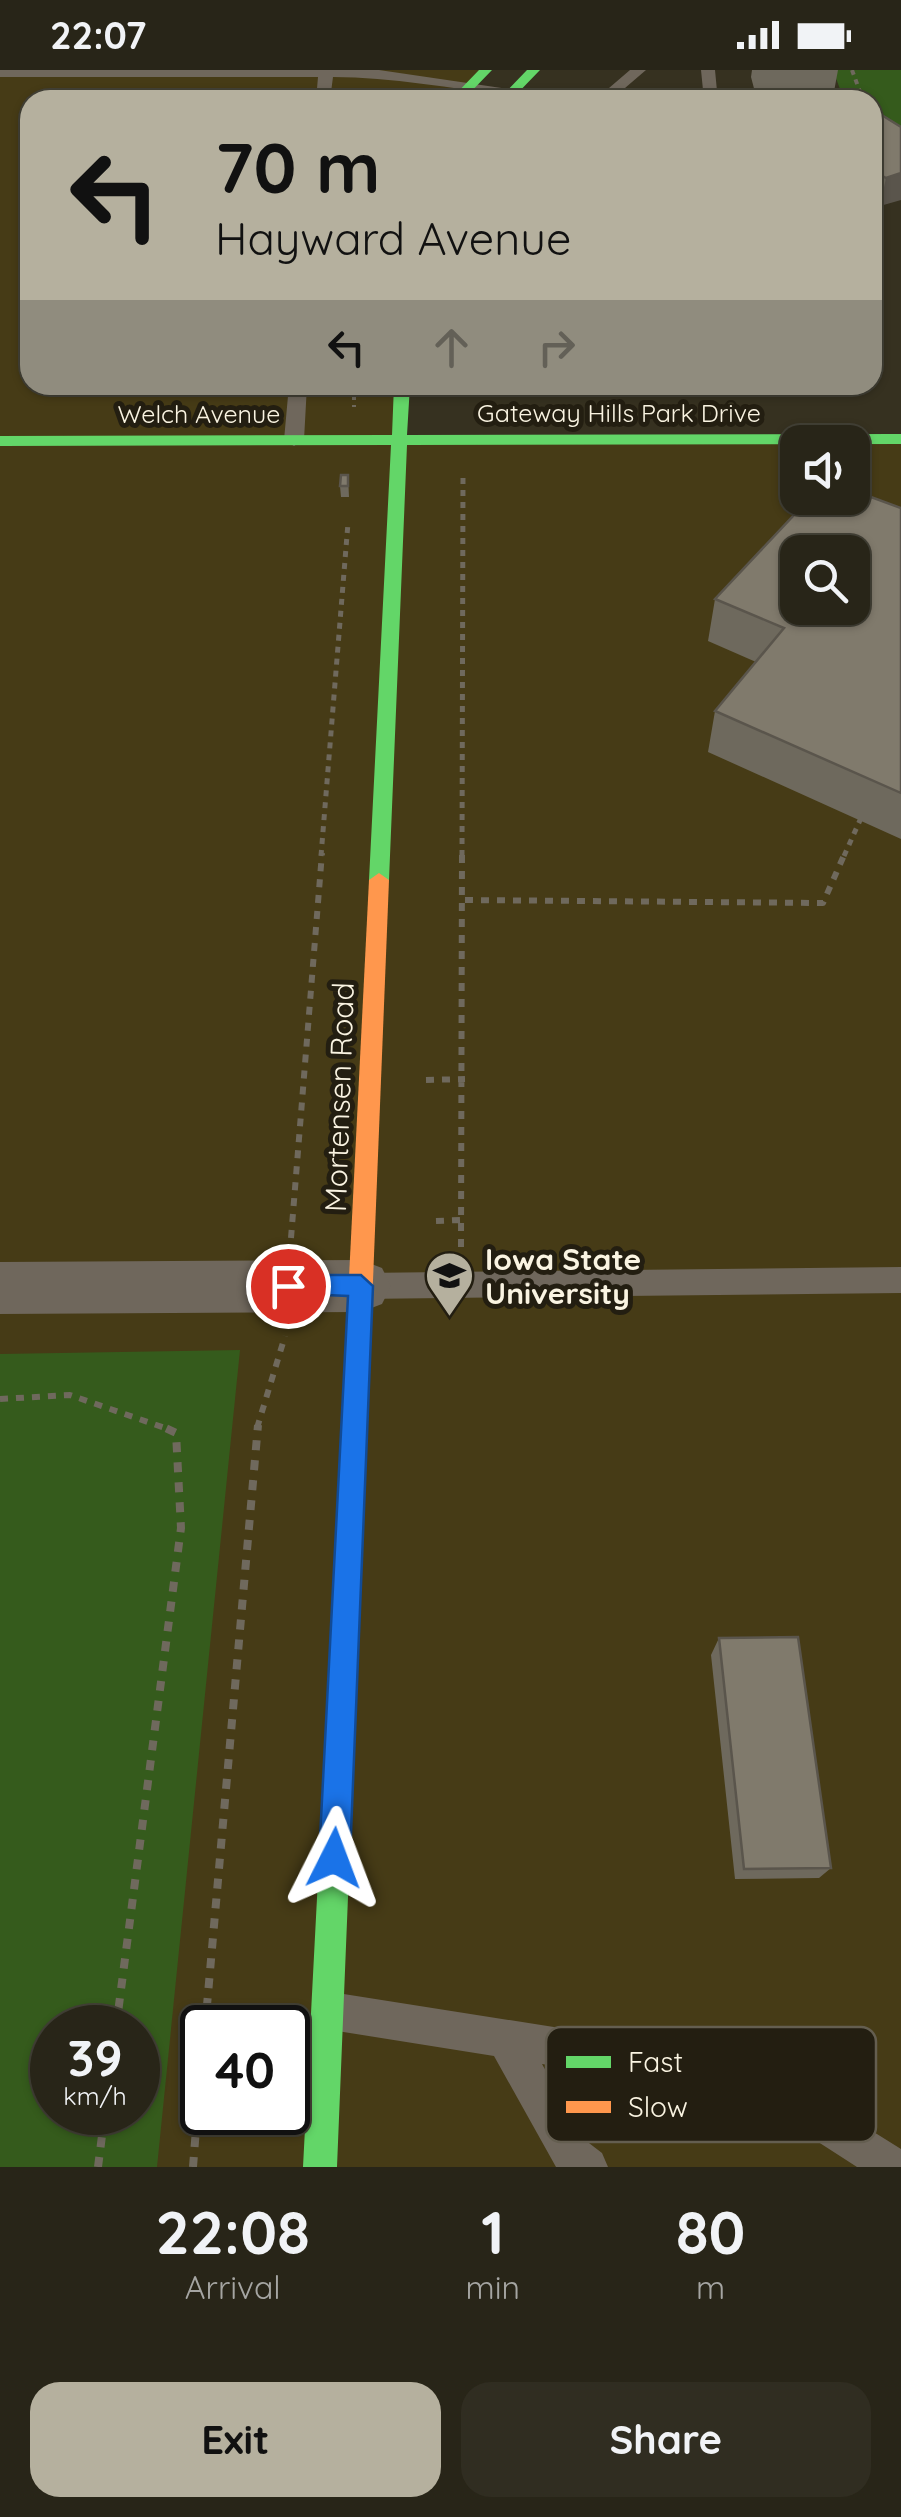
<!DOCTYPE html>
<style>
:root{--surface:#282518;--page:#302d21;--text:#f1f3f6;--muted:#a5a5a2;--line:#444237;--accent:#b5b09e}
body{margin:0;font-family:Quicksand,sans-serif;background:var(--page);color:var(--text);height:100vh;display:flex;flex-direction:column;font-size:38px;white-space:nowrap}
*{box-sizing:border-box;margin:0}
p{font-size:32px;color:var(--muted)}
.icon{flex:none;width:55px;height:55px;fill:none;stroke:currentColor;stroke-width:2;stroke-linecap:round;stroke-linejoin:round}
.map{position:relative;height:2097px;overflow:hidden}
.panel{display:flex;flex-direction:column;background:var(--surface);flex:1}
.panel>*{flex:none}
.hud{position:absolute;left:20px;top:20px;width:862px;height:305px;border-radius:30px;box-shadow:0 2px 8px #0004,0 0 0 2px var(--line);background:#b5b09e;color:#111;overflow:hidden}
.fabs{position:absolute;left:780px;top:355px;display:grid;gap:20px}
.fabs a{display:grid;place-items:center;width:90px;height:90px;border-radius:20px;background:var(--surface);box-shadow:0 2px 8px #0004,0 0 0 2px var(--line);font-size:50px}
.speed{position:absolute;left:30px;top:1935px;display:flex;gap:20px;font-size:50px;font-weight:700;text-align:center}
.speed>*{display:grid;place-content:center;width:130px;height:130px;border-radius:50%;background:var(--surface);box-shadow:0 2px 8px #0004,0 0 0 2px var(--line);line-height:1}
.speed small{font-size:25px;font-weight:400}
.speed .limit{border:5px solid #111;border-radius:15px;background:#fff;color:#111}
.pin{position:absolute;display:grid;place-items:center;width:85px;height:85px;color:#fff;margin:-42px;border:5px solid #fff;border-radius:50%;box-shadow:0 2px 10px #0007}
.me{position:absolute;width:110px;margin:-55px;rotate:3deg;stroke-linejoin:round;filter:drop-shadow(0 0 8px #0008)}
.turn{display:flex;align-items:center;gap:35px;height:210px;padding:0 30px;font-size:45px}
.turn .icon{width:130px;height:130px;stroke-width:2.5}
.turn b{display:block;font-size:70px;line-height:85px}
.lanes{display:flex;align-items:center;height:95px;padding:0 30px;background:#0003;justify-content:center;gap:50px;direction:ltr}
.lanes .off{opacity:.35}
.eta{display:flex;justify-content:space-evenly;align-items:center;height:170px;text-align:center}
.eta b{font-size:60px;font-weight:700;line-height:70px}
.action{display:flex;gap:20px;margin-top:auto;padding:20px 30px}
.action a{flex:1;height:115px;border-radius:30px;background:var(--accent);color:#111;font-size:40px;font-weight:700;line-height:115px;text-align:center}
.action a+a{background:var(--page);color:var(--text)}
.status{display:flex;justify-content:space-between;align-items:center;height:70px;padding:0 50px;background:var(--surface);direction:ltr}
.status svg{height:28px;fill:currentColor}
.map>svg:first-child{display:block}
</style>
<div class="status"><b>22:07</b><svg viewBox="0 0 49 12"><path d="M0 12V9h3v3zM5 12V6h3v6zM10 12V3h3v9zM15 12V0h3v12zM26 1h20v11H26zM47 4h2v5h-2z"/></svg></div>
<div class="map">
<svg width="901" height="2097" viewBox="0 0 901 2097">
<rect width="100%" height="100%" fill="#363120"/>
<path fill="#463b16" fill-rule="evenodd" d="M0,0H486L456,30H30V315H398L397,369H901V2097H0ZM798,372H852V428H798ZM798,482H852V538H798ZM52,1958H138V2042H52ZM202,1958H288V2042H202Z"/>
<path fill="#355b1c" fill-rule="evenodd" d="M833,0H901V84L873,63L872,30H844Z
M240,1280L157,2097H0V1284ZM52,1958H138V2042H52Z"/>
<g fill="none" stroke-linecap="round" stroke-linejoin="round">
<path stroke="#6f695d" stroke-width="4" stroke-dasharray="5 5" stroke-linecap="butt" d="M852,0L863,30
M354,315V337"/>
<path stroke="#6f695d" stroke-width="5" stroke-dasharray="6 6" stroke-linecap="butt" d="M321,786L348,453
M462,786L463,404
M844,786L861,748"/>
<path stroke="#6f695d" stroke-width="6" stroke-dasharray="8 8" stroke-linecap="butt" d="M465,830L823,833L845,783
M426,1010L465,1009
M436,1151L461,1150
M291,1168L322,783
M461,1177L462,783
M0,1329L70,1325L165,1358
M257,1358L285,1266"/>
<path stroke="#6f695d" stroke-width="8" stroke-dasharray="10 10" stroke-linecap="butt" d="M116,1958L181,1458L176,1363L159,1355
M205,1958L258,1355
M98,2097L105,2042
M193,2097L202,1982"/>
<path fill="#6f675c" fill-rule="evenodd" d="M0,0H379L582,30C498,30 416,7 333,7L330,30H316L318,7H0Z
M630,0H646L611,30H595Z
M701,0H715L717,21L710,30H695L703,20Z
M289,315H307L304,370L294,376L284,370Z
M901,1197V1223L361,1229L351,1225L346,1216L351,1207L361,1203Z
M331,1922L757,1989L901,2079V2097H857L750,2028L542,1994L585,2070L602,2083L608,2097H556L494,1986L331,1960L317,1955L312,1941L317,1927Z"/>
<path fill="#6f675c" fill-rule="evenodd" d="M361,1190L382,1198L391,1216L382,1234L361,1242L0,1244V1192Z"/>
<path fill="#63d668" fill-rule="evenodd" d="M479,0H492L463,30H450Z
M527,0H540L511,30H498Z
M394,315H410L407,365L901,364V374L407,375L389,810L379,817L369,810L391,375L0,376V366L392,365Z
M353,1374L362,1377L366,1386L337,2097H303L340,1386L344,1377Z"/>
<path fill="#ff974d" fill-rule="evenodd" d="M379,803L389,810L366,1386L362,1395L353,1398L344,1395L340,1386L369,810Z"/>
</g>
<path fill="#6e695d" d="M752,0H838L833,27L756,26L751,7Z
M872,39L901,57L880,136L872,131Z
M348,405L349,427H341L340,416Z
M901,438V769L708,682L715,641L756,592L708,571L715,529Z
M719,1568L831,1798L819,1808L735,1809L711,1585Z"/>
<path fill="#5a554c" d="M901,103V130L880,136L886,108Z"/>
<path fill="#807a6c" stroke="#5a554c" stroke-width="2.5" fill-rule="evenodd" d="M847,23L858,30H822Z
M872,39L901,57V103L886,108L872,100Z
M341,405H348V416H340Z
M852,420L901,438V723L715,641L784,558L715,529L810,428H852ZM798,482H852V538H798Z
M798,1567L831,1798L744,1799L719,1568Z"/>
<path fill="#1a73e8" stroke="#114b97" stroke-width="2.5" d="M288,1205H361L373,1216L350,1788L345,1799L334,1803L324,1799L319,1788L348,1226L279,1223L276,1216Z"/>
<defs>
<symbol id="university-pin" viewBox="-11 -11 22 30"><path d="M0 17L-7.5 6A9.5 9.5 0 1 1 7.5 6Z" fill="#b5b09e" stroke="#231e11"/><path d="M0-5L7-2L0 1L-7-2ZM-4 1L0 2.5L4 1V4Q0 6-4 4Z" fill="#111"/></symbol>
</defs>
<g fill-rule="evenodd">
<use href="#university-pin" x="422" y="1178" width="55" height="75"/>
</g>
<g text-anchor="middle" dominant-baseline="central" stroke-width="10" stroke-linejoin="round" paint-order="stroke">
<g font-size="25" fill="#faf4e2" stroke="#231e11">
<text x="619" y="342">Gateway Hills Park Drive</text>
<text x="199" y="343">Welch Avenue</text>
</g>
<g font-size="30" fill="#faf4e2" stroke="#231e11">
<text transform="translate(339 1027) rotate(-88)">Mortensen Road</text>
</g>
<g font-size="30" font-weight="bold" fill="#faf4e2" stroke="#231e11" text-anchor="start">
<text x="485" y="1189">Iowa State<tspan x="485" dy="34">University</tspan></text>
</g>
</g>
<rect x="546" y="1957" width="330" height="115" rx="15" fill="#231e11" stroke="#645e50" stroke-width="2.5"/>
<rect x="566" y="1986" width="45" height="12" fill="#63d668"/>
<rect x="566" y="2031" width="45" height="12" fill="#ff974d"/>
<g font-size="28" fill="#faf4e2">
<text x="628" y="2002">Fast</text>
<text x="628" y="2047">Slow</text>
</g>
</svg>
<div class="fabs">
<a><svg class="icon" aria-label="sound" viewBox="0 0 24 24"><path d="M4 9h4l5-4v14l-5-4H4zM17 9q2 3 0 6"/></svg></a>
<a><svg class="icon" aria-label="search" viewBox="0 0 24 24"><circle cx="10" cy="10" r="6"/><path d="M15 15l6 6"/></svg></a>
</div>
<div class="speed"><div>39<small>km/h</small></div><div class="limit">40</div></div>
<div class="pin" style="left:288px;top:1216px;background:#d93025"><svg class="icon" aria-label="arrive" viewBox="0 0 24 24"><path d="M6 21V4h12l-3 4 3 4H6"/></svg></div>
<svg class="me" style="left:334px;top:1788px" viewBox="-20 -20 40 40"><path d="M0-17L14 15 0 8-14 15z" fill="#1a73e8" stroke="#fff" stroke-width="4"/></svg>
<div class="hud">
<div class="turn"><svg class="icon" aria-label="left" viewBox="0 0 24 24"><path d="M17 20v-9H6M10 6l-5 5 5 5"/></svg><div><b>70 m</b>Hayward Avenue</div></div>
<div class="lanes"><svg class="icon" aria-label="left" viewBox="0 0 24 24"><path d="M17 20v-9H6M10 6l-5 5 5 5"/></svg><svg class="icon off" aria-label="ahead" viewBox="0 0 24 24"><path d="M12 20V5M6 11l6-6 6 6"/></svg><svg class="icon off" aria-label="right" viewBox="0 0 24 24"><path d="M7 20v-9h11M14 6l5 5-5 5"/></svg></div>
</div>
</div>
<section class="panel">
<div class="eta">
<div><b>22:08</b><p>Arrival</p></div>
<div><b>1</b><p>min</p></div>
<div><b>80</b><p>m</p></div>
</div>
<div class="action"><a>Exit</a><a>Share</a></div>
</section>
